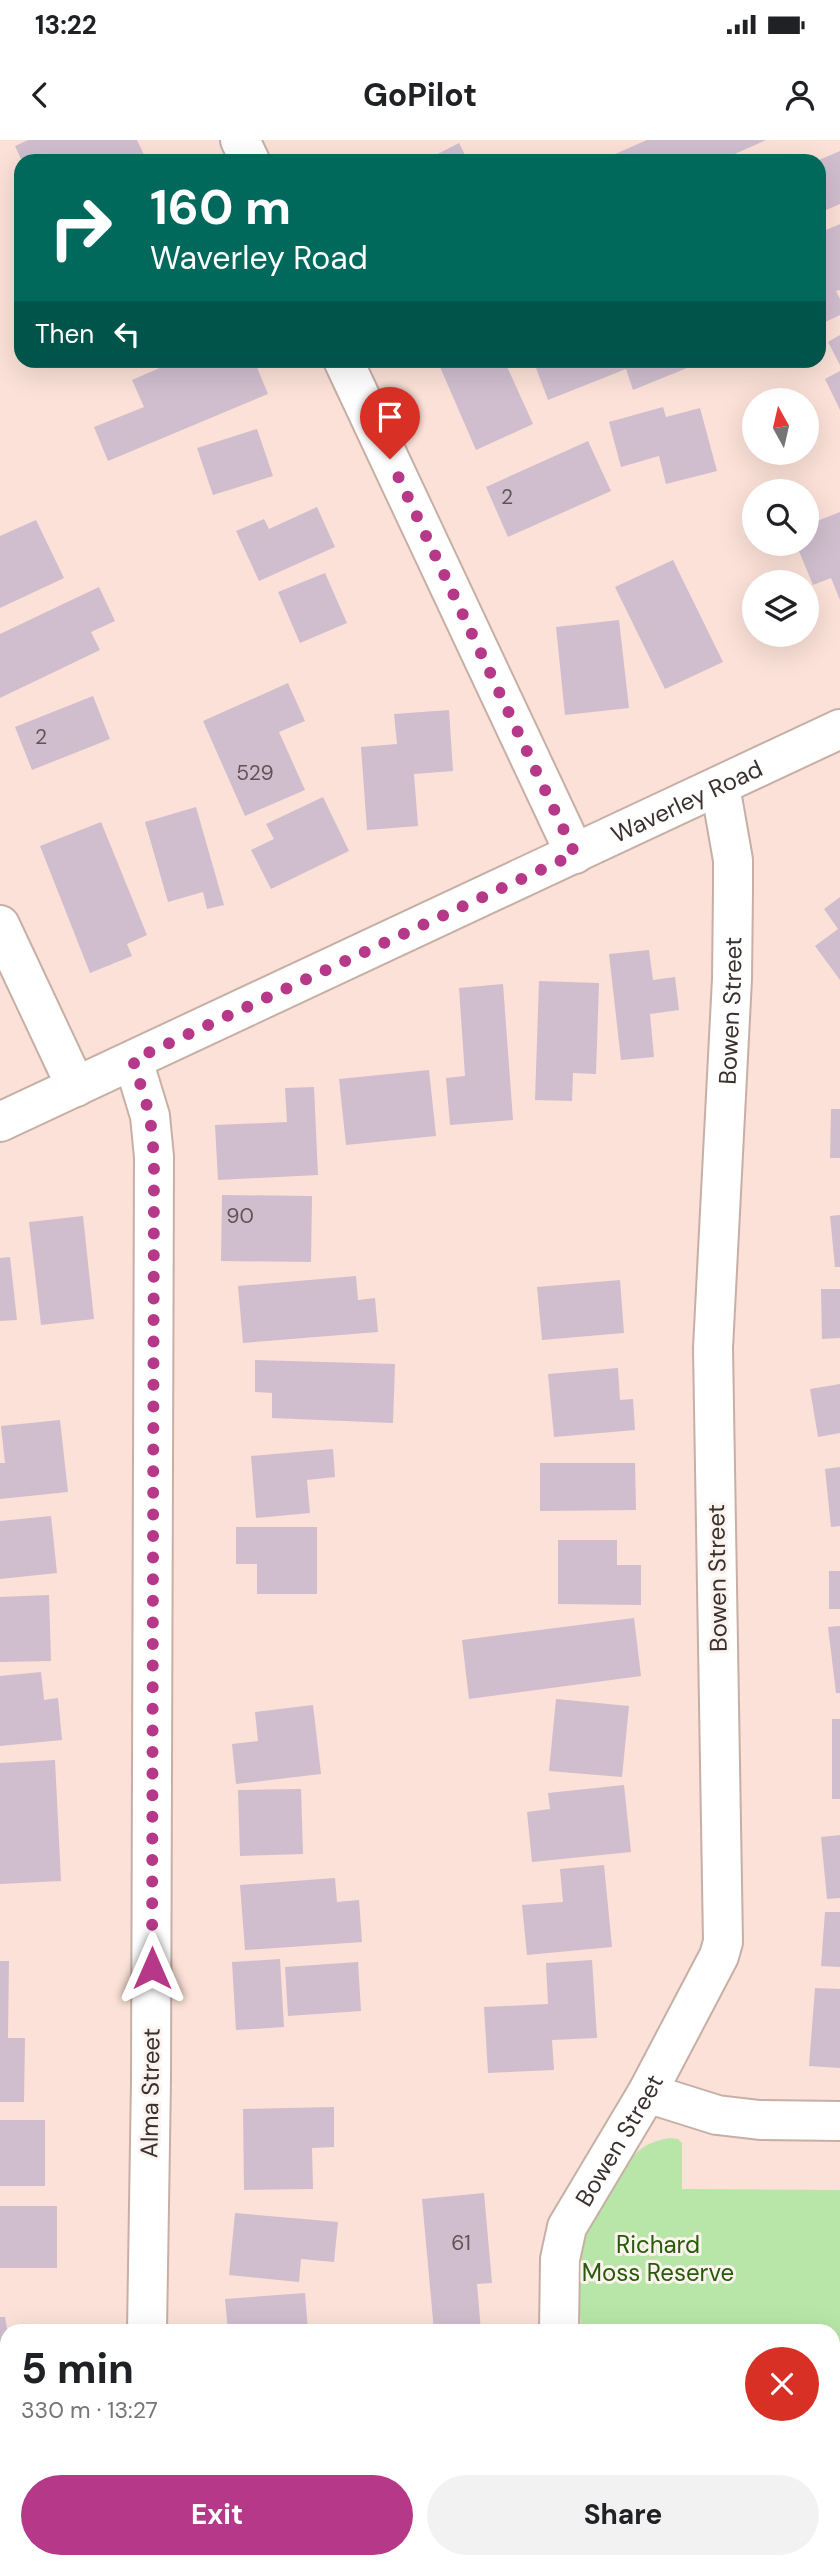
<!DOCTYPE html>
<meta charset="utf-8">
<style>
:root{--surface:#fff;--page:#f2f2f2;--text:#202124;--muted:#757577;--accent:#b53988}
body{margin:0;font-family:"DM Sans",sans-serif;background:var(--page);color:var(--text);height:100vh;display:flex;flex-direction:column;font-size:26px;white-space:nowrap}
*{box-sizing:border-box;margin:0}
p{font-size:23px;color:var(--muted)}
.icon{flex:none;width:38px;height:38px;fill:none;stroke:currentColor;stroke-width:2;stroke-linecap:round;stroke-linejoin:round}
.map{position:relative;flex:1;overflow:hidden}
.panel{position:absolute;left:0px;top:2184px;width:840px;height:245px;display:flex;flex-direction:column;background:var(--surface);border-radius:21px 21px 0 0;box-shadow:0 7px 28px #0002}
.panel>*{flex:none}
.hud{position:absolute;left:14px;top:14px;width:812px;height:214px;border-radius:21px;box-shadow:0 7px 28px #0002;background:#00695c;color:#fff;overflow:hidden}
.needle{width:46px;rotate:352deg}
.buttons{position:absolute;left:742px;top:248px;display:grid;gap:14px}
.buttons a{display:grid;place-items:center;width:77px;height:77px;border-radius:50%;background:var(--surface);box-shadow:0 7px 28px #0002;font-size:35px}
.pin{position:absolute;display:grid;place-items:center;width:60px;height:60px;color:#fff;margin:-72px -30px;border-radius:50% 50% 50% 0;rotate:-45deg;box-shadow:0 0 7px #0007}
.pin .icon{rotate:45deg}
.me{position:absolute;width:77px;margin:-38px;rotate:0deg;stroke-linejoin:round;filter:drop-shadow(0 0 5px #0008)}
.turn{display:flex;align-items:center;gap:24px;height:147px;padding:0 21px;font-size:32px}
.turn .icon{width:91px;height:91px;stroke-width:2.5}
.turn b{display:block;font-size:49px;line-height:60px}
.then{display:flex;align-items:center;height:66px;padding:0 21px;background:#0003;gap:14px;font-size:26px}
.round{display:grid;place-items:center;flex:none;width:74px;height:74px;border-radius:37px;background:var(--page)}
.overview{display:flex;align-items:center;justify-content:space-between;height:119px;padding:0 21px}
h1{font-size:42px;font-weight:700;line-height:52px}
.button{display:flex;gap:14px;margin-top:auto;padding:14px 21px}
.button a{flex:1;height:80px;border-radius:42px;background:var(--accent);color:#fff;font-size:28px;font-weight:700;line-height:80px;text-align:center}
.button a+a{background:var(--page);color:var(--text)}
.status{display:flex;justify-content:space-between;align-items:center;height:49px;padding:0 35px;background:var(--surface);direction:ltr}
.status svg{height:19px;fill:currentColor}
header{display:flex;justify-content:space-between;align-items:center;height:91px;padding:0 21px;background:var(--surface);font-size:32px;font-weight:700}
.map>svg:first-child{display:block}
</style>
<div class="status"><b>13:22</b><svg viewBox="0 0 49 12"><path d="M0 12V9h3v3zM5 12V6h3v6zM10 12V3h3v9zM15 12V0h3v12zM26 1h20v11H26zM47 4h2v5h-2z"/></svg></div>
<header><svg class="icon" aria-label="back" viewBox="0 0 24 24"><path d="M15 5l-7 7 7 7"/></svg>GoPilot<svg class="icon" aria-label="person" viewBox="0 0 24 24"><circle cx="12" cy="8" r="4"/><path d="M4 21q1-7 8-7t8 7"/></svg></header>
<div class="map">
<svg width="840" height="2429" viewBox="0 0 840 2429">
<rect width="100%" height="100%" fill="#fbe1d8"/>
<path fill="#b8e6a8" d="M670,1998L678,1999L682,2003V2049L840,2050V2429H674V2422H833V2191H582C578,2163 577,2114 589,2088C596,2071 607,2056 617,2040C632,2016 639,2003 670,1998Z"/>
<path fill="#d0bece" d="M28,0H137L146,19L141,21H22L15,6Z
M647,0H766L719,21H615L613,15Z
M459,3L468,21H424Z
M840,11V64L819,73V20Z
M840,84V150L836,151L840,159V175L819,185V93Z
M840,195V225L828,202Z
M178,220H221L224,227L239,220H254L268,254L108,321L94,287L144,267L132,240Z
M437,220H504L533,284L476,310Z
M533,220H684L687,228L633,250L626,229L548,260Z
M840,231V270L825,239Z
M663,267L666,277L700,268L717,331L666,344L659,316L621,327L609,282Z
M257,289L273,336L213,355L197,308Z
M588,301L611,351L508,397L486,347Z
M317,367L335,407L259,441L236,391L264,379L269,389Z
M840,372V460L831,438L813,445L796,404H807V385Z
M36,380L64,438L0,468V396Z
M673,420L723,522L665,549L615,447Z
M325,433L347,483L300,503L278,452Z
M99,447L115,481L91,492L100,510L0,558V494Z
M619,480L629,568L565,575L556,487Z
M288,543L305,581L279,592L305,650L245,676L203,581Z
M93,556L110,599L32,630L15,587Z
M449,570L453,631L414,634L418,686L367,690L361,607L397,604L394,574Z
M323,657L349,711L271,749L251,710L274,699L266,684Z
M196,667L224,765L207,769L203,752L168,762L145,682Z
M101,682L147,795L127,804L132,816L90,833L40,706Z
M840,757V840L815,806L838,789L824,769Z
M649,810L653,840L675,837L679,870L650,874L654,917L621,920L609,814Z
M539,841L599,843L596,934L573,933L572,961L535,960Z
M503,844L513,980L450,985L446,938L465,936L459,848Z
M429,930L436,996L346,1005L339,939Z
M314,947L318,1035L218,1040L215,985L287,982L285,948Z
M831,969H840V1018H830Z
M222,1055L312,1056L311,1122L221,1121Z
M840,1075V1127H835L830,1076Z
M83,1076L94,1179L41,1185L29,1082Z
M10,1117L17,1180L0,1181V1118Z
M356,1136L358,1160L375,1158L378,1192L243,1203L238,1146Z
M620,1140L624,1193L542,1200L537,1147Z
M821,1149H840V1198L822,1199Z
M255,1220L395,1224L393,1283L272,1278V1253L255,1252Z
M618,1228L620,1260L633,1259L635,1290L554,1297L548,1234Z
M840,1244V1293L818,1297L810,1249Z
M60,1280L68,1352L0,1359V1323H5L1,1286Z
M333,1309L335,1337L307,1340L310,1373L256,1378L251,1316Z
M540,1323H635L636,1370L540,1371Z
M840,1327V1386L831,1387L825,1329Z
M51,1376L57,1433L0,1439V1381Z
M236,1387H317V1454H257V1424H236Z
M558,1400H617V1425H641V1465L558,1464Z
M829,1431H840V1469H829Z
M49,1455L51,1521L0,1522V1457Z
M634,1478L641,1536L469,1559L462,1500Z
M840,1486V1553H836L828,1487Z
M41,1532L44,1560L58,1558L62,1600L0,1606V1536Z
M556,1559L629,1566L622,1637L549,1631Z
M313,1565L321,1634L236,1644L232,1604L258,1601L255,1572Z
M832,1579H840V1659H832Z
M55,1620L61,1741L0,1744V1623Z
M624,1645L631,1712L532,1722L527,1672L550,1669L548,1653Z
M301,1649L303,1714L240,1716L238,1650Z
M840,1695V1758L827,1759L821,1697Z
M604,1725L612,1807L527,1815L522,1765L563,1762L560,1729Z
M335,1738L337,1762L359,1760L362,1802L245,1810L240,1745Z
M825,1772H840V1827L821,1826Z
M280,1819L284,1887L236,1890L232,1822Z
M592,1820L597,1898L552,1900L554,1930L488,1933L484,1867L548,1864L546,1823Z
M0,1821H9L8,1898H25L24,1962H0Z
M358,1822L361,1871L288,1876L285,1827Z
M815,1848L840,1849V1928L809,1926Z
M334,1967V2007L312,2008L313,2049L244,2050L243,1969Z
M0,1980H45V2046H0Z
M484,2053L492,2143L477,2144L481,2191H434L422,2059Z
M0,2066H57V2128H0Z
M235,2073L338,2082L334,2122L301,2119L299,2142L229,2135Z
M305,2153L308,2191H228L225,2159Z
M0,2177H5L7,2189V2231L0,2232Z
M7,2240V2312L0,2313V2241Z
M7,2337V2405L0,2406V2338Z
M833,2411L840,2421V2429H732L727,2422H833Z
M293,2423V2429H252V2427Z"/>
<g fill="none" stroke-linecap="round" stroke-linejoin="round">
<defs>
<path id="lane" d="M833,2271H840
M833,2362L840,2361"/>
<g id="street">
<path d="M240,0L250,21"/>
<path d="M343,220L575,714"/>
<path d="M0,785L76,947"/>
<path d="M133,920L150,976L154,1017L151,1940L147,2191"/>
<path d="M647,1953L717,1975L760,1980L840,1981"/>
<path id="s1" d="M559,2191L560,2119L567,2087L647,1953L719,1816L723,1802L713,1208L732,839L733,750V720L720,646"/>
<path d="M143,2429V2422"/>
<path d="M631,2429L632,2422"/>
</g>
<g id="secondary">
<path id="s2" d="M0,982L840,589"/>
</g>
</defs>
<use href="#lane" stroke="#c7afa6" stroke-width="26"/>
<use href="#street" stroke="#c7afa6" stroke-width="42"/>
<use href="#secondary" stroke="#c7afa6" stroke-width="42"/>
<use href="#lane" stroke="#fff" stroke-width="23"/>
<use href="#street" stroke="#fff" stroke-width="38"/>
<use href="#secondary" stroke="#fff" stroke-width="38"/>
</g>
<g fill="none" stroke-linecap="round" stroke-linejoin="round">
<path stroke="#b53988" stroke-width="12" stroke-dasharray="0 21.6" d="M152,1828L154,1017L150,976L133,920L575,714L390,319"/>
</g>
<g text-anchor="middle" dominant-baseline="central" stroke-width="6" stroke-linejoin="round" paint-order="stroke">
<g font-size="21" fill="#605455">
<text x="507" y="357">2</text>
<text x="41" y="597">2</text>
<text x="255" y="633">529</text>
<text x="240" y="1076">90</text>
<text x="461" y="2103">61</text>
</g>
<g font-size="24" fill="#3a302d" stroke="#fcf2ee">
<text stroke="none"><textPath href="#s2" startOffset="758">Waverley Road</textPath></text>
<text stroke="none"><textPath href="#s1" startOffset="1362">Bowen Street</textPath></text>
<text transform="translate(717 1438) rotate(-91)">Bowen Street</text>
<text transform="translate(150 1953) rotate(-89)">Alma Street</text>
<text stroke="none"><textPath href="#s1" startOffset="206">Bowen Street</textPath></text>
</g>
<g font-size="24" fill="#255c06" stroke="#fcf2ee">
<text x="658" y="2104">Richard<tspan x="658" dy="28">Moss Reserve</tspan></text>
</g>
</g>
</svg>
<div class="buttons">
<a><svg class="needle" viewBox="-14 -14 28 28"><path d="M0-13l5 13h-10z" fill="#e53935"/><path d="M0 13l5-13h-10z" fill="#757577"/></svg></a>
<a><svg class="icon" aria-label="search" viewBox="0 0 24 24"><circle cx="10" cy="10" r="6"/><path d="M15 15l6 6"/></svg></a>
<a><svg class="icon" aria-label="layers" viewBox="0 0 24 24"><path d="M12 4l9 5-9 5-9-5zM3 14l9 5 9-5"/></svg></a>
</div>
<div class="pin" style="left:390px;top:319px;background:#d93025"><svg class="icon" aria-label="arrive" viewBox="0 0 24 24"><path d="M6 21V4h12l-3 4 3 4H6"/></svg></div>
<svg class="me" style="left:152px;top:1828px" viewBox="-20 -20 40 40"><path d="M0-17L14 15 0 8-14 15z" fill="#b53988" stroke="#fff" stroke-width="4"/></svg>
<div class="hud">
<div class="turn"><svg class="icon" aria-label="right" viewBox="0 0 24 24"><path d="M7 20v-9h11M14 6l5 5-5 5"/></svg><div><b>160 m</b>Waverley Road</div></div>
<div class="then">Then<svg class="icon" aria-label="left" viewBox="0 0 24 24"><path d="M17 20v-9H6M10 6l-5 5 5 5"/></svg></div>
</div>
<section class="panel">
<div class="overview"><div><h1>5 min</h1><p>330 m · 13:27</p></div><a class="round" style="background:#d93025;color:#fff"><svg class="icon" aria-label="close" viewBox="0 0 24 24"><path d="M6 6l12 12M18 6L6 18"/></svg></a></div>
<div class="button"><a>Exit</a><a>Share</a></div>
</section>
</div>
